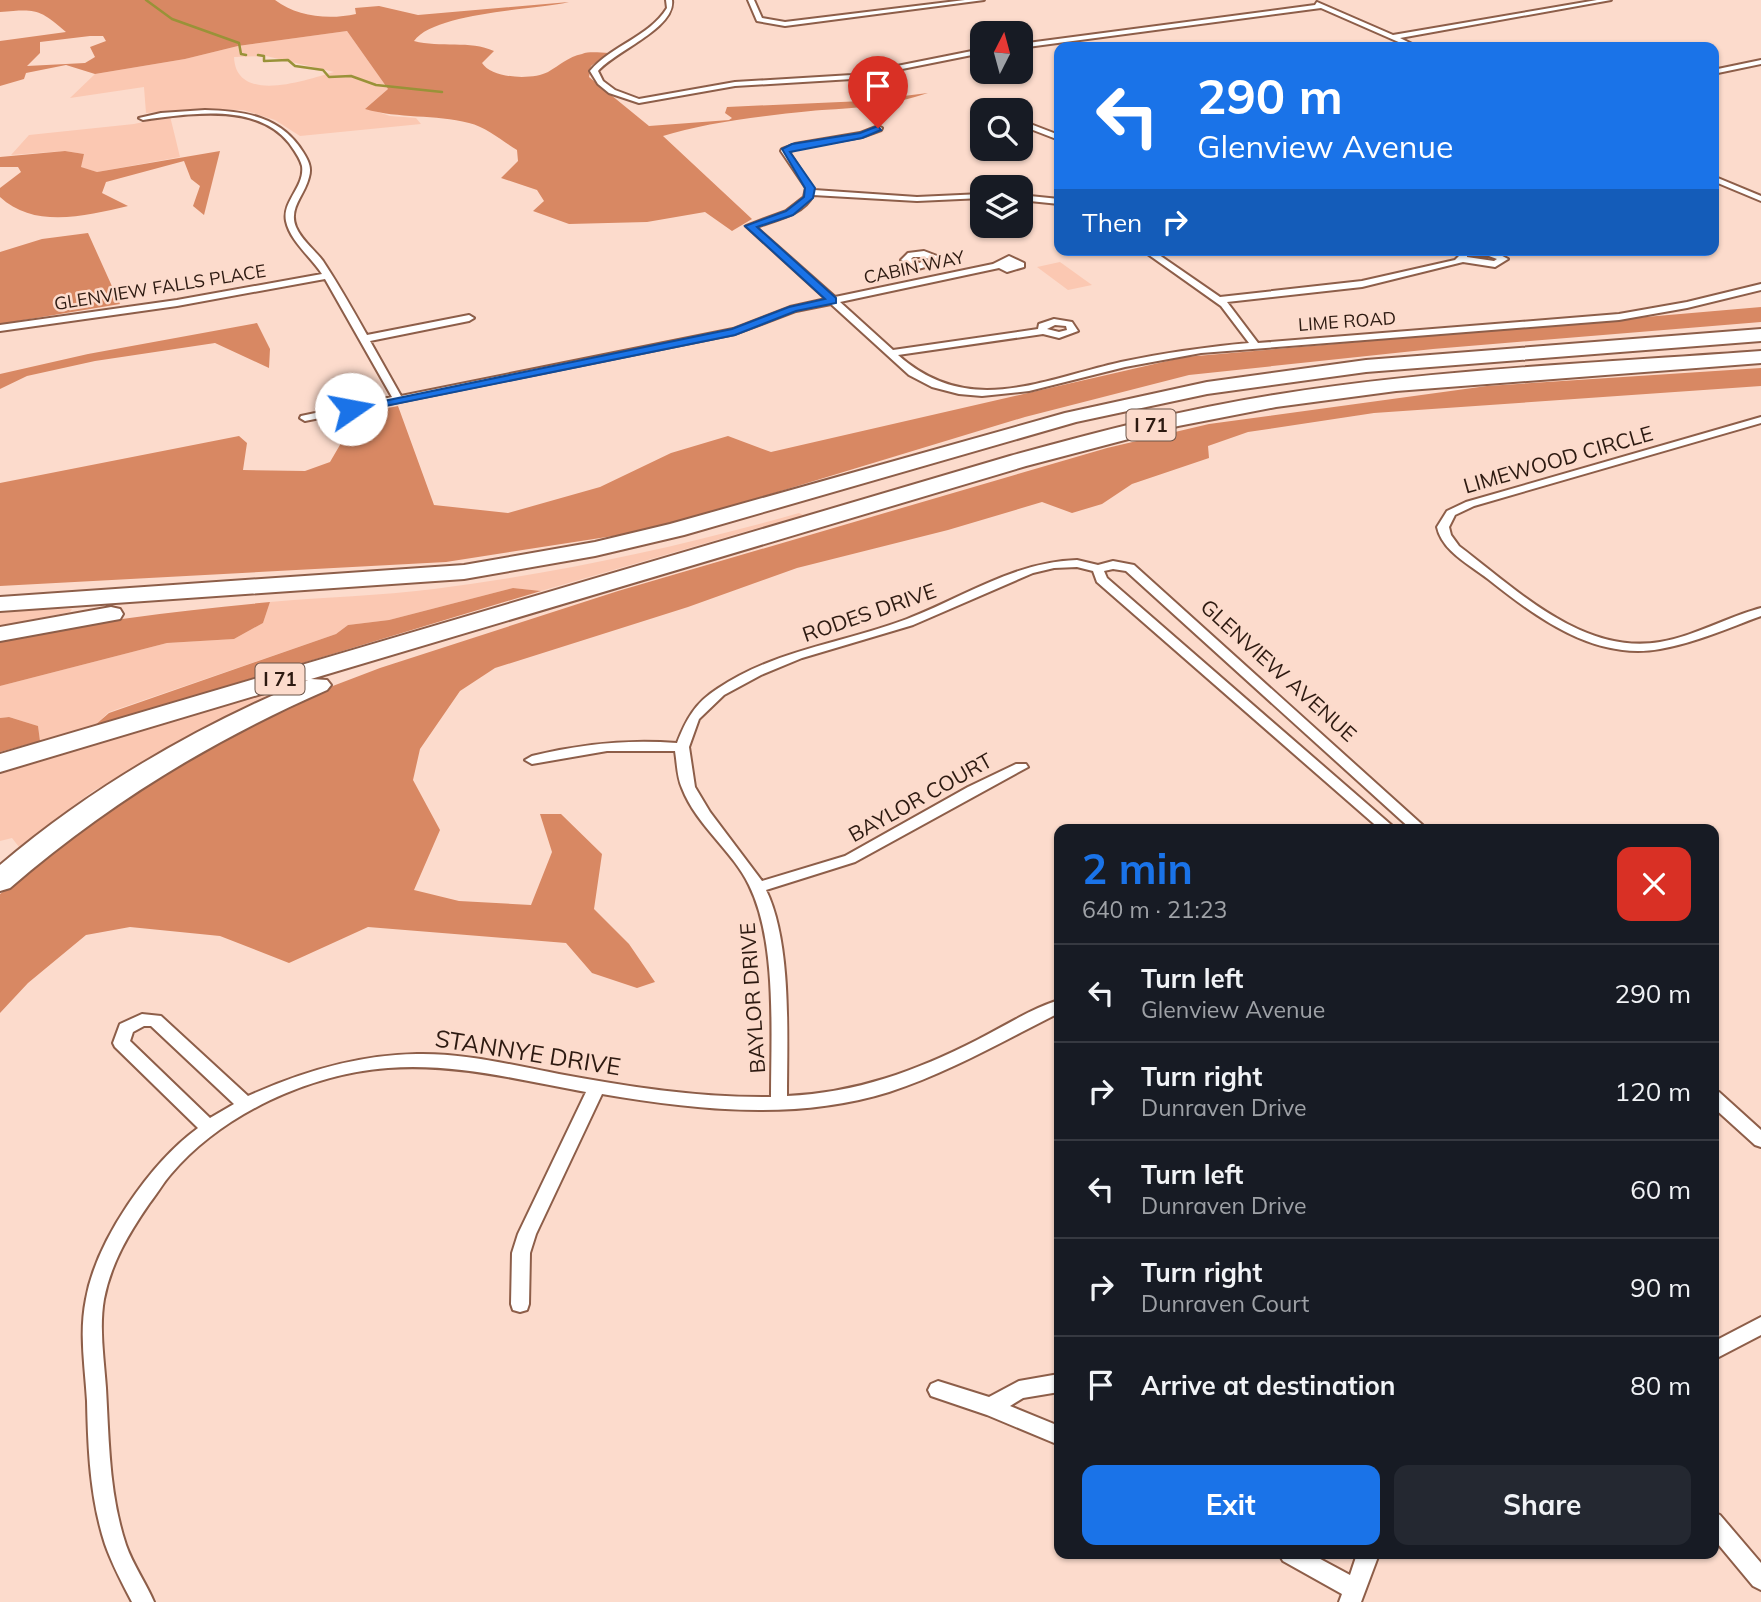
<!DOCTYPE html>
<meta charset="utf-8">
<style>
:root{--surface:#171b24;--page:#242831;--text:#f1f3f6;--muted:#9ea1a6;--line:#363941;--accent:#1a73e8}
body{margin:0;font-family:Mulish,sans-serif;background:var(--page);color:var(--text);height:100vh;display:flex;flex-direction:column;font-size:26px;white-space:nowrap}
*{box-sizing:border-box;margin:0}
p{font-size:23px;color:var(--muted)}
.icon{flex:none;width:38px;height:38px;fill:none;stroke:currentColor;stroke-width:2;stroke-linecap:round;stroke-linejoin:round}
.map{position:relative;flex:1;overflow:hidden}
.panel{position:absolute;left:1054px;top:824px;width:665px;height:735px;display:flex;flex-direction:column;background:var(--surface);border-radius:14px;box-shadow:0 2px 5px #0004}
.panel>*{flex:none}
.top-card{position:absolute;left:1054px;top:42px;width:665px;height:214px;border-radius:14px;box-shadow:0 2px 5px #0004;background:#1a73e8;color:#fff;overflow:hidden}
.needle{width:46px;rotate:6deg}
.buttons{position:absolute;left:970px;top:21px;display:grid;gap:14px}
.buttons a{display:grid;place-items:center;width:63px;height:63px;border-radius:14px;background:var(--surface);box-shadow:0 2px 5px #0004;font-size:35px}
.pin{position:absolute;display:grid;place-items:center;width:60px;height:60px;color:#fff;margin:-72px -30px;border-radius:50% 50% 50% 0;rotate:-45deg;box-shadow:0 0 7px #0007}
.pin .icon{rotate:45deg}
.me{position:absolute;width:77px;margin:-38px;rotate:78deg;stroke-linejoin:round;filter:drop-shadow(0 0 5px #0008)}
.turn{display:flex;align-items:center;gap:24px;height:147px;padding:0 28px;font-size:32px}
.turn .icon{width:91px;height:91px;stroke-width:2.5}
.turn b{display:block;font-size:49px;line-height:60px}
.then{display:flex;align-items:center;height:66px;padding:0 28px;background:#0003;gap:14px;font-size:26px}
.round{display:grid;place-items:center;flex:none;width:74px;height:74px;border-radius:14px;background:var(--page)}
.overview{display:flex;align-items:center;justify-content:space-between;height:119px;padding:0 28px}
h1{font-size:42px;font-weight:700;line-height:52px;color:var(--accent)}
.button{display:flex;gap:14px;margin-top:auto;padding:14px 28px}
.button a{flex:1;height:80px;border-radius:14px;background:var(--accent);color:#fff;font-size:28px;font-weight:700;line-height:80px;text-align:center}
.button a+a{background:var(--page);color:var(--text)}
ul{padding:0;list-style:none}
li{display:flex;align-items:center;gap:21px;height:98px;padding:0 28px;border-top:2px solid var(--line)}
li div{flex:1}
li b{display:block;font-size:26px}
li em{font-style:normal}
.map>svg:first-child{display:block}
</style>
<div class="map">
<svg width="1761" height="1602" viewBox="0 0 1761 1602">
<rect width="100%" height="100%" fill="#fcdbcc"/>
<path fill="#fbc8b2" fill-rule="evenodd" d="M347,31L388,89L366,108L390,116L416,118L421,124L300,136L275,120L243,110L195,109L146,113L144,87L70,98L95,74L185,59L238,46ZM266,56L334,72C306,80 236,105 234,57Z
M170,116L180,157L97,172L80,167L84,154L65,151L11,155L29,135L134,124Z
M1060,262L1092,285L1068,290L1037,267Z
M799,513L803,515L541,591L513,588L389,620L348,625L336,634L109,712L94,726L40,741L38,726L9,717L0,718V686L167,643L234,639L263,623L270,602C325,597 380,596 434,589C558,573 679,547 799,513Z
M72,609L70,612L0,626V610Z
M288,684L292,688L93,791L19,847L12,838L0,841V774Z"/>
<path fill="#d88863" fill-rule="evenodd" d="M0,0H275C297,17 329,20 356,14L355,8L379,6L418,15L569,2C535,10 435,12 414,41C440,48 470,40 494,51L482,63C492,79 533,80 548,72C560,65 568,57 582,54C590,51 600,53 609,53L591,66L589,77L649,126L729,120L732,118L725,113L727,107L863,101L928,93C893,105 858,108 822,110C777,114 705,122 663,136L752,219L732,231L705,212L647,222L569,224L533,211L544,201L537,190L501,178L518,161L517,150C502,141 486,127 469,123C435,114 399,119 365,109L388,89L347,31L238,46L185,59L95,74L66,65L26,73L24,79L0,86V41L66,32C39,8 35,9 0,12ZM90,36H103L106,41L90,47L95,57L85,63L27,66L40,53V42Z
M65,151L84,154L81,167L97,172L220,151L204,215L193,206L200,186L191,179L184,161L106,182L102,193L128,206C86,216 34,229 0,197V188L21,172L18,167H0V157Z
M88,233L120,304L0,324V252L42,239Z
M1761,307V322L1433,349L1189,375L1025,417L652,530L446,562L0,586V483L239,436L247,443L243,470L305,471L330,462L358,414L398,406L434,505L508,513L600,487L671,453L728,436L771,452L1185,357Z
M257,323L270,349L269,368L215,343L95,361L27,376L0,389V374L88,354Z
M1761,368V386L1374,413L1248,432L1208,446L1209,458L1132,484L1102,504L1072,513L1042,502L948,530L797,568L688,607L495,668L460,691L420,749L413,780L440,830L414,890L459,901L531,905L552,852L540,814H561L602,854L594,909L629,944L655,982L637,988L592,973L566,943L368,927L289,963L220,936L130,927L86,935L28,983L0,1013V894L146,778L275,708L380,668L618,591L1107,448L1209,424L1487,386Z
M513,588L541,591L94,726L109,713L336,634L348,625L389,620Z
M270,602L263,623L234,639L167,643L0,686V639C90,621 179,611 270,602Z
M9,717L38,726L40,741L0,752V718Z"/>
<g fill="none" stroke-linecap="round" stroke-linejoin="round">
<path stroke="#999238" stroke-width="2.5" d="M146,0L172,19L239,43L241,54L246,55
M258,55L264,56V61L288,60L295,66L323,70L329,77L351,76L376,85L442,92"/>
<defs>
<path id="minor" d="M666,0H672C676,28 615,51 598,71L603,81L615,90L639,99L735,82L852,75L982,49V53L852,79L735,86L639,103L609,93L598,84L590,71C612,45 649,37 667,8Z
M748,0H754L762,18L785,22L965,0H984L785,26L757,21Z
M1597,0H1611L1400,38L1418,47H1410L1321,8L1020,48V44L1315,5L1317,2L1393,35Z
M1761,60V64L1713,74V70Z
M987,107L996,108L997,110H984Z
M205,110C244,111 281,116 303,152C308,160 312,167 309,177C305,195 288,208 296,227C302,241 315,250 323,261C339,285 353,310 367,335L469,315L474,318L469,321L370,341L401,396L733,329L790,307L826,299L746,226L786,211L804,197L806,188L781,151L782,149L795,144L860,133L878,126L882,128L881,130L862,137L797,148L789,152L814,190L917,197L982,194V198L917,201L813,195C804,215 775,220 756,227L835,297L993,264L1009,256L1024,263V267L1007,272L999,268L840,302L893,350L1038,329L1039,324L1054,319L1072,322L1078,331L1059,338L1043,334L898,355C969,418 1041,380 1121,362C1164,353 1205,347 1249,343L1221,306L1142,250H1152L1220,297L1362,281L1455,260L1459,256L1457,250H1491L1508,259L1495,267L1463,262L1362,287L1227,302L1258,343L1619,314L1687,302L1761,284V290L1687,308L1619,320L1201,353L1125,367L1029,391L982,396L959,394L932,387L909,375L831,304L796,311L735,334L305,421L300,418L301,416L392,397L325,279L177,306L0,331V325L177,300L322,274C311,257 290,241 286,221C282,201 305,187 302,166C300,158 294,150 289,143C256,102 189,114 143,120L139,118L161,113ZM1467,255L1489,256L1497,259L1494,261L1467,257ZM1055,325L1066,326L1067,330L1059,332L1047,329Z
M1020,120L1059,135V140L1020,125Z
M1713,176L1761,196V201L1713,181Z
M1020,195L1059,199V204L1020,200Z
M924,251L937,256L936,264L918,269L901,260L908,253ZM913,257H923L929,259L919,263L911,259Z
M1761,417V423L1474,506L1455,515L1449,527L1451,535L1459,546C1516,589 1582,655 1660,642C1695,636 1727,617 1761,608V616C1728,628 1695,643 1660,649C1594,661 1536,617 1488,579C1470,565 1442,551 1437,527L1447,511L1466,502Z
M1077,560L1098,565L1113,561L1134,565L1428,830H1412L1126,571L1113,569L1104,571L1107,578L1397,830H1381L1097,582L1093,571L1077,567L1054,568L1033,573L913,625L802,658L761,675L724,695L699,719L689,747L695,787L710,812L762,881L845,856L968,787L1016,764H1026L1028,767L855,862L766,890C792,943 787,1037 787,1096C856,1093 916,1071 977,1040C1003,1027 1030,1009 1059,1000V1013C1003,1041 948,1073 889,1092C796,1121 696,1110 602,1094L536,1234L530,1253L529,1304L527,1310L520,1312L513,1310L511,1304L512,1253L518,1234L586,1092C520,1080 456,1063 388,1068C309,1074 222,1114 171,1174C163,1183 157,1194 149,1204C129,1233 111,1263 104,1299C99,1328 104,1359 106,1388C109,1441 109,1494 126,1545C133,1565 146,1583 154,1602H132C122,1583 112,1564 105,1544C90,1498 88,1449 87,1401C85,1367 79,1333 86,1299C96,1241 150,1163 198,1128L115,1047L113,1043L120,1024L142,1014L161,1016L248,1096C301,1072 357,1055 417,1054C465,1053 512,1065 559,1074C629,1087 700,1098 771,1097C771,1034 777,941 749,885C732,850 696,825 682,788C677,777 677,763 675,751H607L532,764L525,760L532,756C580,744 627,739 677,743C686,720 695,703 717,689C774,650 844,643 907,619C964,597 1014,562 1077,560ZM144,1026H151L234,1104L210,1118L130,1041L133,1032Z
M1713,1091L1719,1092L1761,1130V1147L1755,1145L1713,1107Z
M1761,1317V1335L1713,1360V1342Z
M1059,1374V1392L1023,1398L1010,1406L1059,1426V1445L987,1415L931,1396L928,1390L931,1384L938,1381L989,1397L1019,1381Z
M1713,1512L1720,1515L1761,1563V1590L1753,1586L1713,1538Z
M1279,1554H1311L1350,1575L1357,1554H1379L1361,1602H1339L1342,1594L1283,1561Z"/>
<path id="motorway" d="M1761,329V341L1366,372L1207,394L1076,422L684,535L595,556L464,579L0,611V597L464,565L595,542L670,524L1065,413L1207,382L1366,360Z
M1761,351V363L1396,391L1276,407L1178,426L1026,466L311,679L327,680L331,685L327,690C210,741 106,805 10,888L0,891V865C93,786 196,727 308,680L0,772V754L1010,456C1097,432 1185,409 1274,395C1435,369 1599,363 1761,351Z
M111,607L120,609L123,614L120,619L0,641V627Z"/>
</defs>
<use href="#minor" stroke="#8d5e49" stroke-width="4"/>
<use href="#motorway" stroke="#8d5e49" stroke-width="4"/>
<use href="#minor" fill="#fff" fill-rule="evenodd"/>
<use href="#motorway" fill="#fff" fill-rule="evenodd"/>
</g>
<path fill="#1a73e8" stroke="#114b97" stroke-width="2" d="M878,126L881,130L862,138L790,152L815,188L813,198L793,215L757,227L836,298V303L796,311L735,335L351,413L345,409L732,329L789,307L825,299L745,226L786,211L804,197L805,188L782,149L792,144L860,133Z"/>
<g text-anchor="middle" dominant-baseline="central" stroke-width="5" stroke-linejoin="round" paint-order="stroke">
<g font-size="18" fill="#2d1a11" stroke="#fcdbcc">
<text transform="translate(914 267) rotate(-12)">CABIN WAY</text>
<text transform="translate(160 287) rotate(-9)">GLENVIEW FALLS PLACE</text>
<text transform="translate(1347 321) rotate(-4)">LIME ROAD</text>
</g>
<g fill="#fcdbcc" stroke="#6b5449" stroke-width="2">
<rect x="1126.5" y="409.5" width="49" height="31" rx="5"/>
<rect x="255.5" y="663.5" width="49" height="31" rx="5"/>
</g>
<g font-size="19" font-weight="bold" fill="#2d1a11">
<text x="1151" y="425">I 71</text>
<text x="280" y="679">I 71</text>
</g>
<g font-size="21" fill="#2d1a11" stroke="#fcdbcc">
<text transform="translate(1558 459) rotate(-16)">LIMEWOOD CIRCLE</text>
<text transform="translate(869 612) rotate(-19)">RODES DRIVE</text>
<text transform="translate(1279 670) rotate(42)">GLENVIEW AVENUE</text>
<text transform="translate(920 797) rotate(-29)">BAYLOR COURT</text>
<text transform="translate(752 998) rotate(-94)">BAYLOR DRIVE</text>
</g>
<g font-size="24" fill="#2d1a11" stroke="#fcdbcc">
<text transform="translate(528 1052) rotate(9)">STANNYE DRIVE</text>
</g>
</g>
</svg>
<div class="buttons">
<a><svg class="needle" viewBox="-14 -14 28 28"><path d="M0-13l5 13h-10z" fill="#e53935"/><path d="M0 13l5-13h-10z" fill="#9ea1a6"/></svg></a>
<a><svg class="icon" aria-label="search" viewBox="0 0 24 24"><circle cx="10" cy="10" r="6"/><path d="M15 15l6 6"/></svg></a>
<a><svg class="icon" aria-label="layers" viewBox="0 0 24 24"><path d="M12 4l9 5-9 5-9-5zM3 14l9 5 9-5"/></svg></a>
</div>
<div class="pin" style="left:878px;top:128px;background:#d93025"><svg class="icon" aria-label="arrive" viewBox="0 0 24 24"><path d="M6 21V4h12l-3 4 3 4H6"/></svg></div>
<svg class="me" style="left:351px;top:409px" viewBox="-20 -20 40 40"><circle r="19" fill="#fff"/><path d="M0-13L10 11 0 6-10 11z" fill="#1a73e8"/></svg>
<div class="top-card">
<div class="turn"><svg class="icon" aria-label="left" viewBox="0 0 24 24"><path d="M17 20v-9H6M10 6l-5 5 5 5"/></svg><div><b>290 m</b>Glenview Avenue</div></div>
<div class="then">Then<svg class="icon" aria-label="right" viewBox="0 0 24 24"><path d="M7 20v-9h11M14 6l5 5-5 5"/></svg></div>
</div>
<section class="panel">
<div class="overview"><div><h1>2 min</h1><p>640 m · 21:23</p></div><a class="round" style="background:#d93025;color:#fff"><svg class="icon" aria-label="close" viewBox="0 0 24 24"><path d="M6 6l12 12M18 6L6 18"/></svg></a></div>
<ul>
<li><svg class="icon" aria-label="left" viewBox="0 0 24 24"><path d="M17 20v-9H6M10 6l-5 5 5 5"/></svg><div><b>Turn left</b><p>Glenview Avenue</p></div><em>290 m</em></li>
<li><svg class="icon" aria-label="right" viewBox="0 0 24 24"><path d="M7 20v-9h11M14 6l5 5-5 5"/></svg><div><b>Turn right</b><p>Dunraven Drive</p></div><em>120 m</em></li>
<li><svg class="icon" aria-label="left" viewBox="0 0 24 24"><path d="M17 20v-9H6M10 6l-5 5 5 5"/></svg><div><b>Turn left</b><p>Dunraven Drive</p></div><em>60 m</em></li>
<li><svg class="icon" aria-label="right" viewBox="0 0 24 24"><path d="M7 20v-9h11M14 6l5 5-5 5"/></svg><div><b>Turn right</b><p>Dunraven Court</p></div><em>90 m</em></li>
<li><svg class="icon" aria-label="arrive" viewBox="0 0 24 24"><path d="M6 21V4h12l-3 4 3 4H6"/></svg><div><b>Arrive at destination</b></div><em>80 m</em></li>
</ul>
<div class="button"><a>Exit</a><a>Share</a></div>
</section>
</div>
